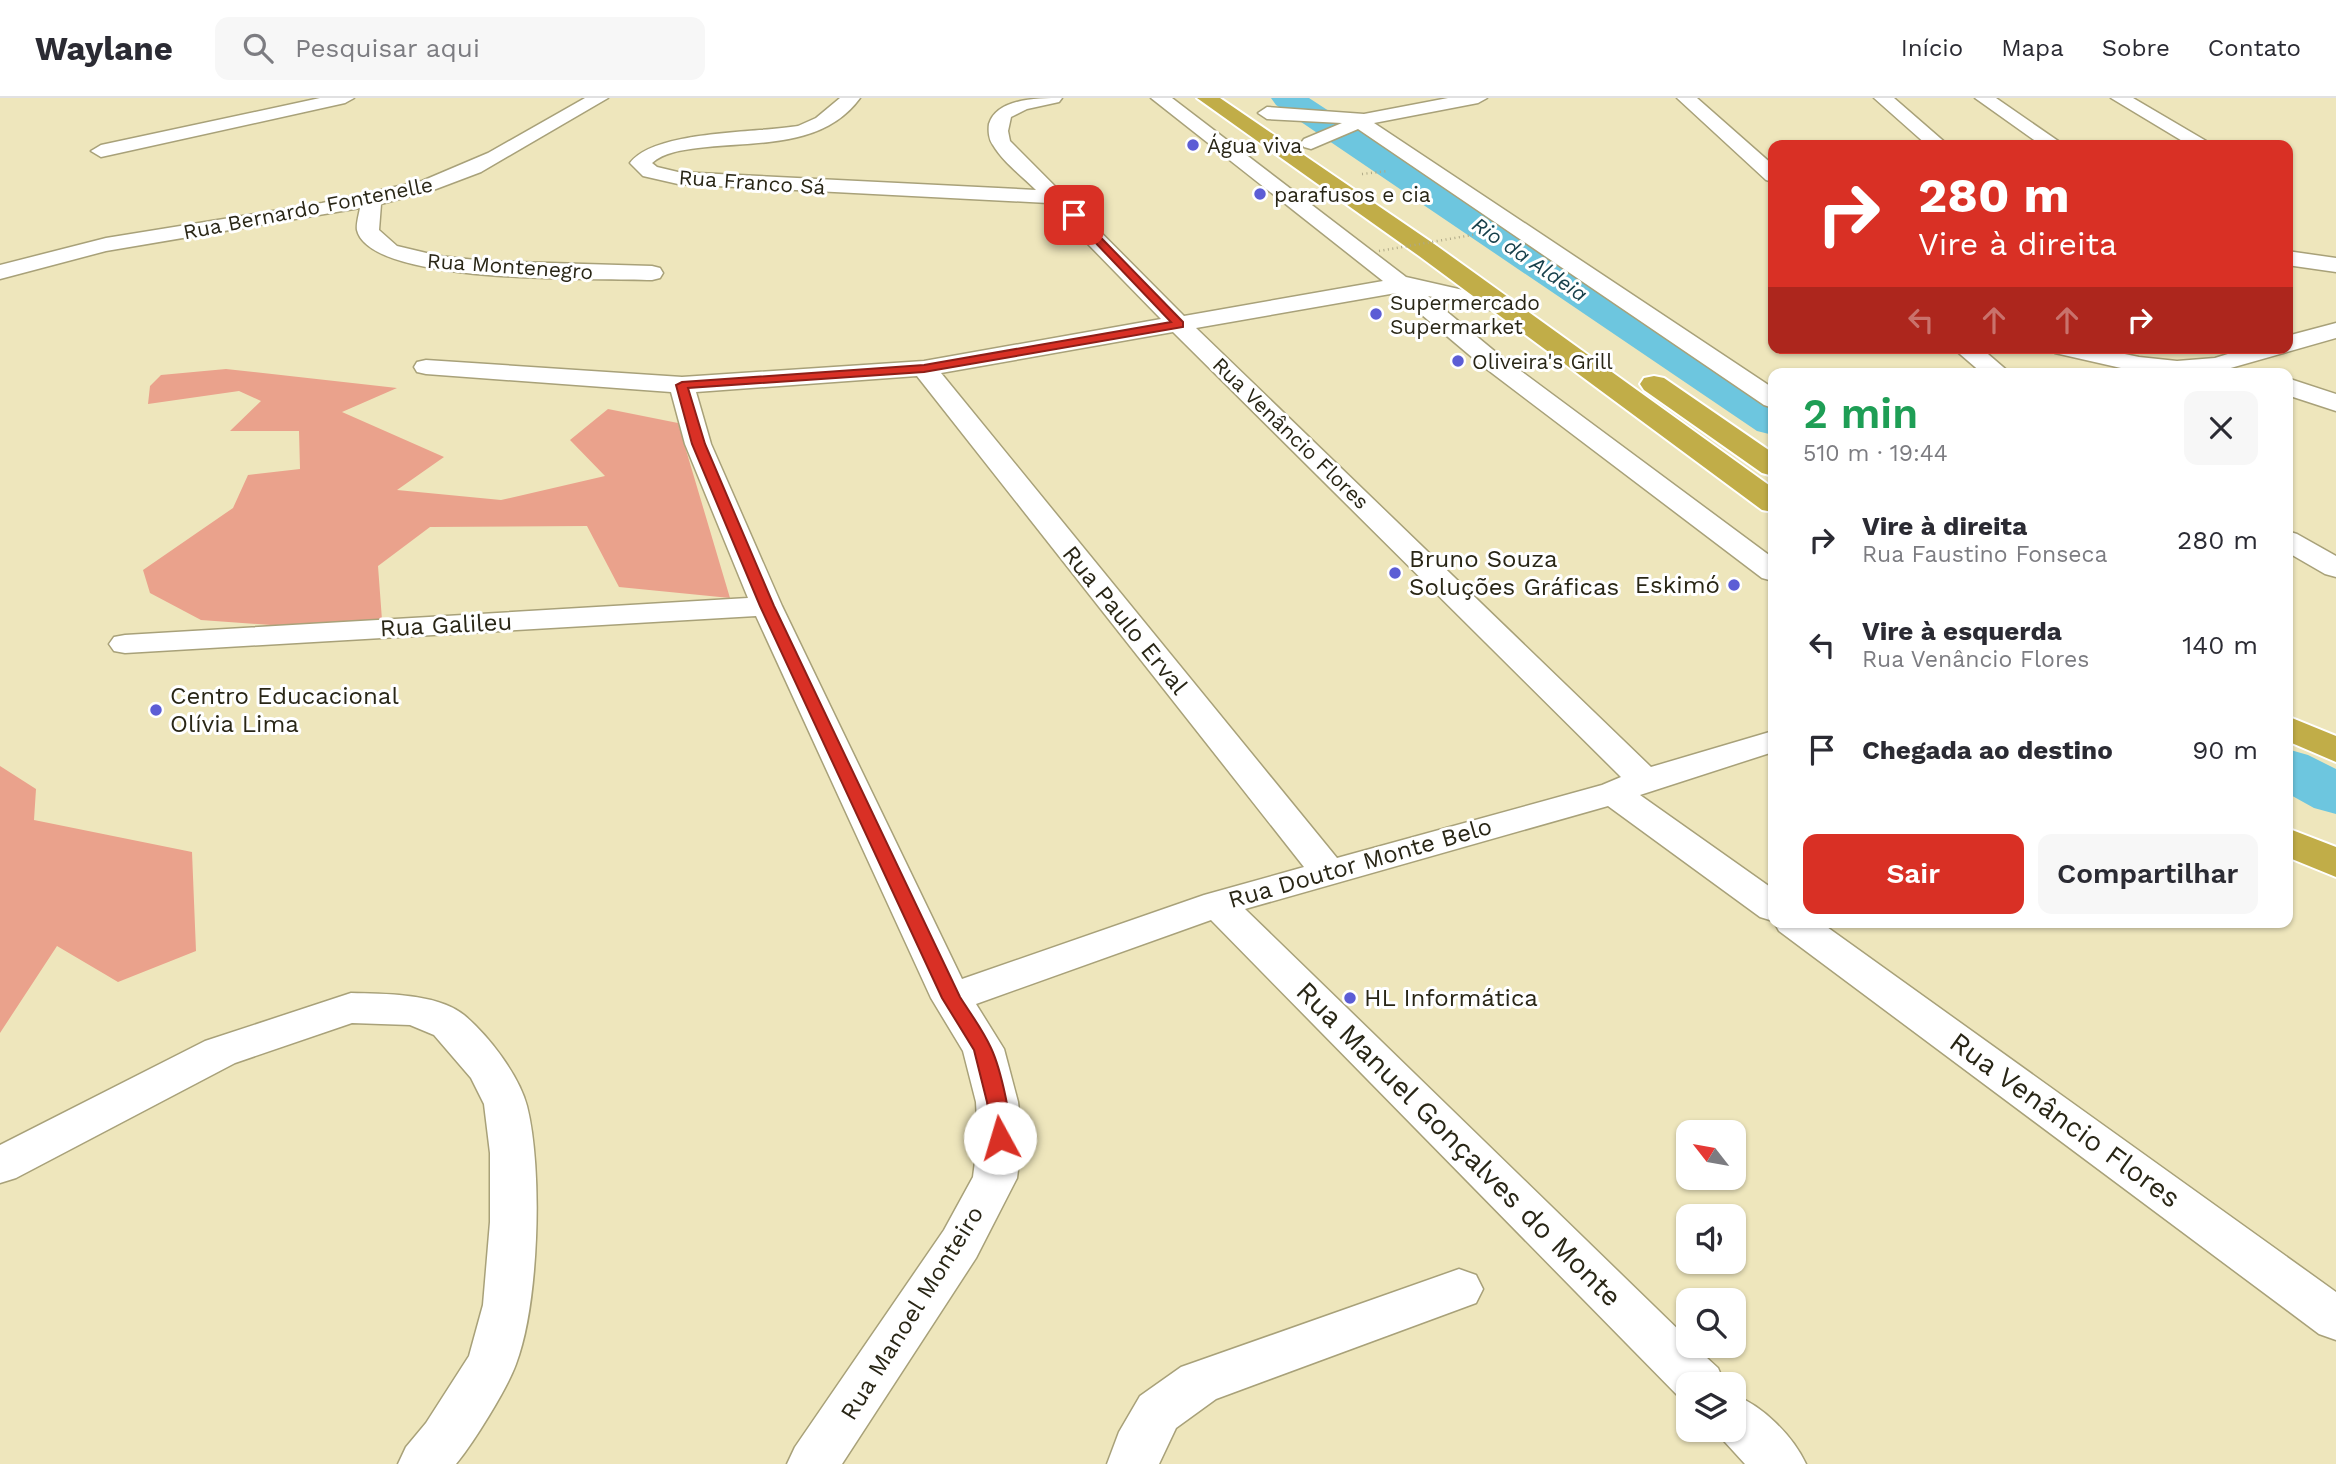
<!DOCTYPE html>
<html lang="pt">
<meta charset="utf-8">
<style>
:root{--surface:#fff;--page:#f7f7f7;--text:#2b2b33;--muted:#7c7c81;--line:#e1e1e2;--accent:#d93025}
body{margin:0;font-family:"Work Sans",sans-serif;background:var(--page);color:var(--text);height:100vh;display:flex;flex-direction:column;font-size:26px;white-space:nowrap}
*{box-sizing:border-box;margin:0}
p{font-size:23px;color:var(--muted)}
.icon{flex:none;width:38px;height:38px;fill:none;stroke:currentColor;stroke-width:2;stroke-linecap:round;stroke-linejoin:round}
.map{position:relative;flex:1;overflow:hidden}
.details{position:absolute;left:1768px;top:270px;width:525px;height:560px;display:flex;flex-direction:column;background:var(--surface);border-radius:14px;box-shadow:0 2px 5px #0004}
.details>*{flex:none}
.hud{position:absolute;left:1768px;top:42px;width:525px;height:214px;border-radius:14px;box-shadow:0 2px 5px #0004;background:#d93025;color:#fff;overflow:hidden}
.needle{width:46px;rotate:301deg}
.tools{position:absolute;left:1676px;top:1022px;display:grid;gap:14px}
.tools a{display:grid;place-items:center;width:70px;height:70px;border-radius:14px;background:var(--surface);box-shadow:0 2px 5px #0004;font-size:35px}
.pin{position:absolute;display:grid;place-items:center;width:60px;height:60px;color:#fff;margin:-30px;border-radius:14px;box-shadow:0 4px 10px #0006}
.me{position:absolute;width:77px;margin:-38px;rotate:354deg;stroke-linejoin:round;filter:drop-shadow(0 0 5px #0008)}
.turn{display:flex;align-items:center;gap:24px;height:147px;padding:0 35px;font-size:32px}
.turn .icon{width:91px;height:91px;stroke-width:2.5}
.turn b{display:block;font-size:49px;line-height:60px}
.lanes{display:flex;align-items:center;height:66px;padding:0 35px;background:#0003;justify-content:center;gap:35px;direction:ltr}
.lanes .off{opacity:.35}
.round{display:grid;place-items:center;flex:none;width:74px;height:74px;border-radius:14px;background:var(--page)}
.summary{display:flex;align-items:center;justify-content:space-between;height:119px;padding:0 35px}
h1{font-size:42px;font-weight:600;line-height:52px;color:#1e9e55}
.action{display:flex;gap:14px;margin-top:auto;padding:14px 35px}
.action a{flex:1;height:80px;border-radius:14px;background:var(--accent);color:#fff;font-size:28px;font-weight:600;line-height:80px;text-align:center}
.action a+a{background:var(--page);color:var(--text)}
ul{padding:0;list-style:none}
li{display:flex;align-items:center;gap:21px;height:105px;padding:0 35px}
li div{flex:1}
li b{display:block;font-size:26px}
li em{font-style:normal}
header{display:flex;align-items:center;gap:42px;box-sizing:border-box;height:98px;padding:0 35px;background:var(--surface);border-bottom:2px solid var(--line)}
header strong{font-size:33px}
nav{display:flex;gap:38px;margin-inline-start:auto;font-size:24px}
.search{width:490px;height:63px;background:var(--page);display:flex;align-items:center;gap:18px;box-sizing:border-box;padding:0 24px;border-radius:14px;color:var(--muted);font-size:26px}
.map>svg:first-child{display:block}
</style>
<header>
<strong>Waylane</strong>
<div class="search"><svg class="icon" aria-label="search" viewBox="0 0 24 24"><circle cx="10" cy="10" r="6"/><path d="M15 15l6 6"/></svg>Pesquisar aqui</div>
<nav><a>Início</a><a>Mapa</a><a>Sobre</a><a>Contato</a></nav>
</header>
<div class="map">
<svg width="2336" height="1366" viewBox="0 0 2336 1366">
<rect width="100%" height="100%" fill="#eee6bc"/>
<path fill="#eaa28c" d="M226,271L397,290L342,314L444,359L397,392L501,402L605,378L570,342L608,311L678,325L730,500L619,489L587,428L430,429L378,468L382,522L284,528L201,522L150,495L143,472L233,410L248,377L300,371L299,333H230L261,303L239,293L148,306L150,288L161,277Z
M0,668L36,691L34,722L192,754L196,853L118,884L57,848L0,935Z"/>
<g fill="none" stroke-linecap="round" stroke-linejoin="round">
<path fill="#6dc6df" fill-rule="evenodd" d="M1271,0H1309L1773,303V337L1757,333L1276,7Z
M2287,651L2308,657L2336,671V716L2314,710L2287,695Z"/>
<defs>
<path id="minor" d="M320,0H354L345,5L101,59L91,53L101,47Z
M585,0H608L481,74L436,91L381,106L379,132L397,148L439,158L485,163L652,168L660,170L663,175L660,180L652,182C603,180 370,188 357,132C356,126 359,116 360,110L106,153L0,181V167L106,140L322,105L422,83L488,55Z
M840,0H860C823,51 754,43 698,50C683,52 664,54 652,65L657,69L678,74L1036,92C1022,78 1003,64 993,47C989,42 988,33 989,26C997,0 1038,0 1062,0L1059,4L1027,11L1011,19L1008,33L1010,43L1184,218L1383,183L1151,0H1172L1406,179L1507,202L1511,207L1507,212L1499,214L1428,198L1498,256L1773,460V483L1762,480L1480,266L1396,195L1196,230L1651,669L1773,633V654L1640,697L1773,791V823L1760,819L1608,708L1245,811L1689,1242V1248H1694L1718,1270L1725,1286H1689V1304L1682,1302L1211,822L976,906L1004,951L1018,1004L1022,1040L1017,1080L976,1160L842,1366H787L795,1349L944,1132L973,1079L978,1040L976,1004L963,953L931,900L756,518L125,555L114,553L109,546L114,539L125,537L748,500L685,346L671,294L426,276L417,274L414,269L417,264L426,262L682,279L924,263L1161,221L1048,105L678,86L643,78L630,65C654,32 758,35 798,28L816,20ZM1173,234L1621,679L1602,687L1337,760L941,275ZM917,278L1304,769L1204,797L962,881L782,508L711,346L696,294Z
M1448,0H1487L1478,5L1374,25L1773,290V310L1764,307L1358,31L1311,51L1304,49L1301,45L1304,41L1342,25L1267,21L1258,15L1267,9L1364,16Z
M1677,0H1697L1773,67V84L1766,82Z
M1874,0H1894L1948,47H1927Z
M1975,0H1996L2064,47H2041Z
M2111,0H2133L2213,47H2189Z
M2287,153L2336,160V174L2287,167Z
M2336,225V240L2213,275H2143L2055,255L2052,250H2096L2139,259L2177,263L2215,260L2247,250H2287V238Z
M1953,250H1981L2010,275H1982Z
M2287,280L2336,296V313L2287,297Z
M2287,433L2297,436L2336,458V479L2325,476L2287,454Z
M1774,824H1820L2336,1194V1242L2319,1236L1779,833Z
M351,895C384,896 437,895 464,917C488,937 519,977 527,1008C543,1071 539,1205 516,1266C507,1291 474,1344 456,1366H398L406,1349L426,1325L469,1258L483,1207L490,1124V1055L484,1006L471,980L434,937L410,927L352,925L235,965L16,1080L0,1085V1047L205,943Z
M1459,1171L1476,1177L1483,1191L1476,1205L1216,1301L1176,1330L1159,1366H1107L1119,1334L1140,1298L1181,1269Z
M1734,1297C1763,1308 1793,1338 1806,1366H1745L1714,1332H1734Z"/>
<path id="highway" d="M1197,0H1220L1437,148L1773,390V414L1762,412L1419,158Z
M1654,278L1664,280L1773,355V378L1762,375L1644,292L1640,286L1644,280Z
M2287,618L2336,638V664L2287,643Z
M2287,730L2336,749V779L2287,759Z"/>
</defs>
<use href="#minor" stroke="#a8a179" stroke-width="3"/>
<use href="#highway" stroke="#fff" stroke-width="4"/>
<path stroke="#afa987" stroke-width="2.5" stroke-dasharray="1 3.5" stroke-linecap="butt" d="M1362,76L1388,73"/>
<use href="#minor" fill="#fff" fill-rule="evenodd"/>
<use href="#highway" fill="#c1ad48" fill-rule="evenodd"/>
<path stroke="#afa987" stroke-width="2.5" stroke-dasharray="1 3.5" stroke-linecap="butt" d="M1379,153L1478,136"/>
</g>
<path fill="#d93025" stroke="#8d1f18" stroke-width="2" d="M1071,115H1077L1183,224V229L924,274L688,290L705,346L774,508L960,899C970,915 983,932 991,950C999,967 1016,1030 1008,1046L1000,1048L993,1046L987,1004L974,952L942,900L760,508L692,346L676,287L682,284L924,267L1171,224L1071,119Z"/>
<g fill="#5c5dd5" stroke="#fff" stroke-width="2.5">
<circle cx="1193" cy="47" r="7"/>
<circle cx="1260" cy="96" r="7"/>
<circle cx="1376" cy="216" r="7"/>
<circle cx="1458" cy="263" r="7"/>
<circle cx="1395" cy="475" r="7"/>
<circle cx="1734" cy="487" r="7"/>
<circle cx="156" cy="612" r="7"/>
<circle cx="1350" cy="900" r="7"/>
</g>
<g text-anchor="middle" dominant-baseline="central" stroke-width="6" stroke-linejoin="round" paint-order="stroke">
<g font-size="21" fill="#292616" stroke="#fff" text-anchor="start">
<text x="1207" y="47">Água viva</text>
<text x="1274" y="96">parafusos e cia</text>
<text x="1390" y="204">Supermercado<tspan x="1390" dy="24">Supermarket</tspan></text>
<text x="1472" y="263">Oliveira's Grill</text>
</g>
<g font-size="21" fill="#292616" stroke="#fff">
<text transform="translate(752 84) rotate(4)">Rua Franco Sá</text>
<text transform="translate(308 110) rotate(-11)">Rua Bernardo Fontenelle</text>
<text transform="translate(510 168) rotate(4)">Rua Montenegro</text>
<text transform="translate(1291 335) rotate(44)">Rua Venâncio Flores</text>
</g>
<g font-size="21" font-style="italic" fill="#17404b" stroke="#fff">
<text transform="translate(1530 161) rotate(34)">Rio da Aldeia</text>
</g>
<g font-size="24" fill="#292616" stroke="#fff" text-anchor="start">
<text x="1409" y="461">Bruno Souza<tspan x="1409" dy="28">Soluções Gráficas</tspan></text>
<text x="1720" y="487" text-anchor="end">Eskimó</text>
<text x="170" y="598">Centro Educacional<tspan x="170" dy="28">Olívia Lima</tspan></text>
<text x="1364" y="900">HL Informática</text>
</g>
<g font-size="24" fill="#292616" stroke="#fff">
<text transform="translate(1125 522) rotate(51)">Rua Paulo Erval</text>
<text transform="translate(446 527) rotate(-3)">Rua Galileu</text>
<text transform="translate(1360 765) rotate(-16)">Rua Doutor Monte Belo</text>
<text transform="translate(912 1215) rotate(-58)">Rua Manoel Monteiro</text>
</g>
<g font-size="28" fill="#292616" stroke="#fff">
<text transform="translate(2065 1022) rotate(36)">Rua Venâncio Flores</text>
<text transform="translate(1459 1046) rotate(45)">Rua Manuel Gonçalves do Monte</text>
</g>
</g>
</svg>
<div class="tools">
<a><svg class="needle" viewBox="-14 -14 28 28"><path d="M0-13l5 13h-10z" fill="#e53935"/><path d="M0 13l5-13h-10z" fill="#7c7c81"/></svg></a>
<a><svg class="icon" aria-label="sound" viewBox="0 0 24 24"><path d="M4 9h4l5-4v14l-5-4H4zM17 9q2 3 0 6"/></svg></a>
<a><svg class="icon" aria-label="search" viewBox="0 0 24 24"><circle cx="10" cy="10" r="6"/><path d="M15 15l6 6"/></svg></a>
<a><svg class="icon" aria-label="layers" viewBox="0 0 24 24"><path d="M12 4l9 5-9 5-9-5zM3 14l9 5 9-5"/></svg></a>
</div>
<div class="pin" style="left:1074px;top:117px;background:#d93025"><svg class="icon" aria-label="arrive" viewBox="0 0 24 24"><path d="M6 21V4h12l-3 4 3 4H6"/></svg></div>
<svg class="me" style="left:1000px;top:1040px" viewBox="-20 -20 40 40"><circle r="19" fill="#fff"/><path d="M0-13L10 11 0 6-10 11z" fill="#d93025"/></svg>
<div class="hud">
<div class="turn"><svg class="icon" aria-label="right" viewBox="0 0 24 24"><path d="M7 20v-9h11M14 6l5 5-5 5"/></svg><div><b>280 m</b>Vire à direita</div></div>
<div class="lanes"><svg class="icon off" aria-label="left" viewBox="0 0 24 24"><path d="M17 20v-9H6M10 6l-5 5 5 5"/></svg><svg class="icon off" aria-label="ahead" viewBox="0 0 24 24"><path d="M12 20V5M6 11l6-6 6 6"/></svg><svg class="icon off" aria-label="ahead" viewBox="0 0 24 24"><path d="M12 20V5M6 11l6-6 6 6"/></svg><svg class="icon" aria-label="right" viewBox="0 0 24 24"><path d="M7 20v-9h11M14 6l5 5-5 5"/></svg></div>
</div>
<section class="details">
<div class="summary"><div><h1>2 min</h1><p>510 m · 19:44</p></div><a class="round"><svg class="icon" aria-label="close" viewBox="0 0 24 24"><path d="M6 6l12 12M18 6L6 18"/></svg></a></div>
<ul>
<li><svg class="icon" aria-label="right" viewBox="0 0 24 24"><path d="M7 20v-9h11M14 6l5 5-5 5"/></svg><div><b>Vire à direita</b><p>Rua Faustino Fonseca</p></div><em>280 m</em></li>
<li><svg class="icon" aria-label="left" viewBox="0 0 24 24"><path d="M17 20v-9H6M10 6l-5 5 5 5"/></svg><div><b>Vire à esquerda</b><p>Rua Venâncio Flores</p></div><em>140 m</em></li>
<li><svg class="icon" aria-label="arrive" viewBox="0 0 24 24"><path d="M6 21V4h12l-3 4 3 4H6"/></svg><div><b>Chegada ao destino</b></div><em>90 m</em></li>
</ul>
<div class="action"><a>Sair</a><a>Compartilhar</a></div>
</section>
</div>
